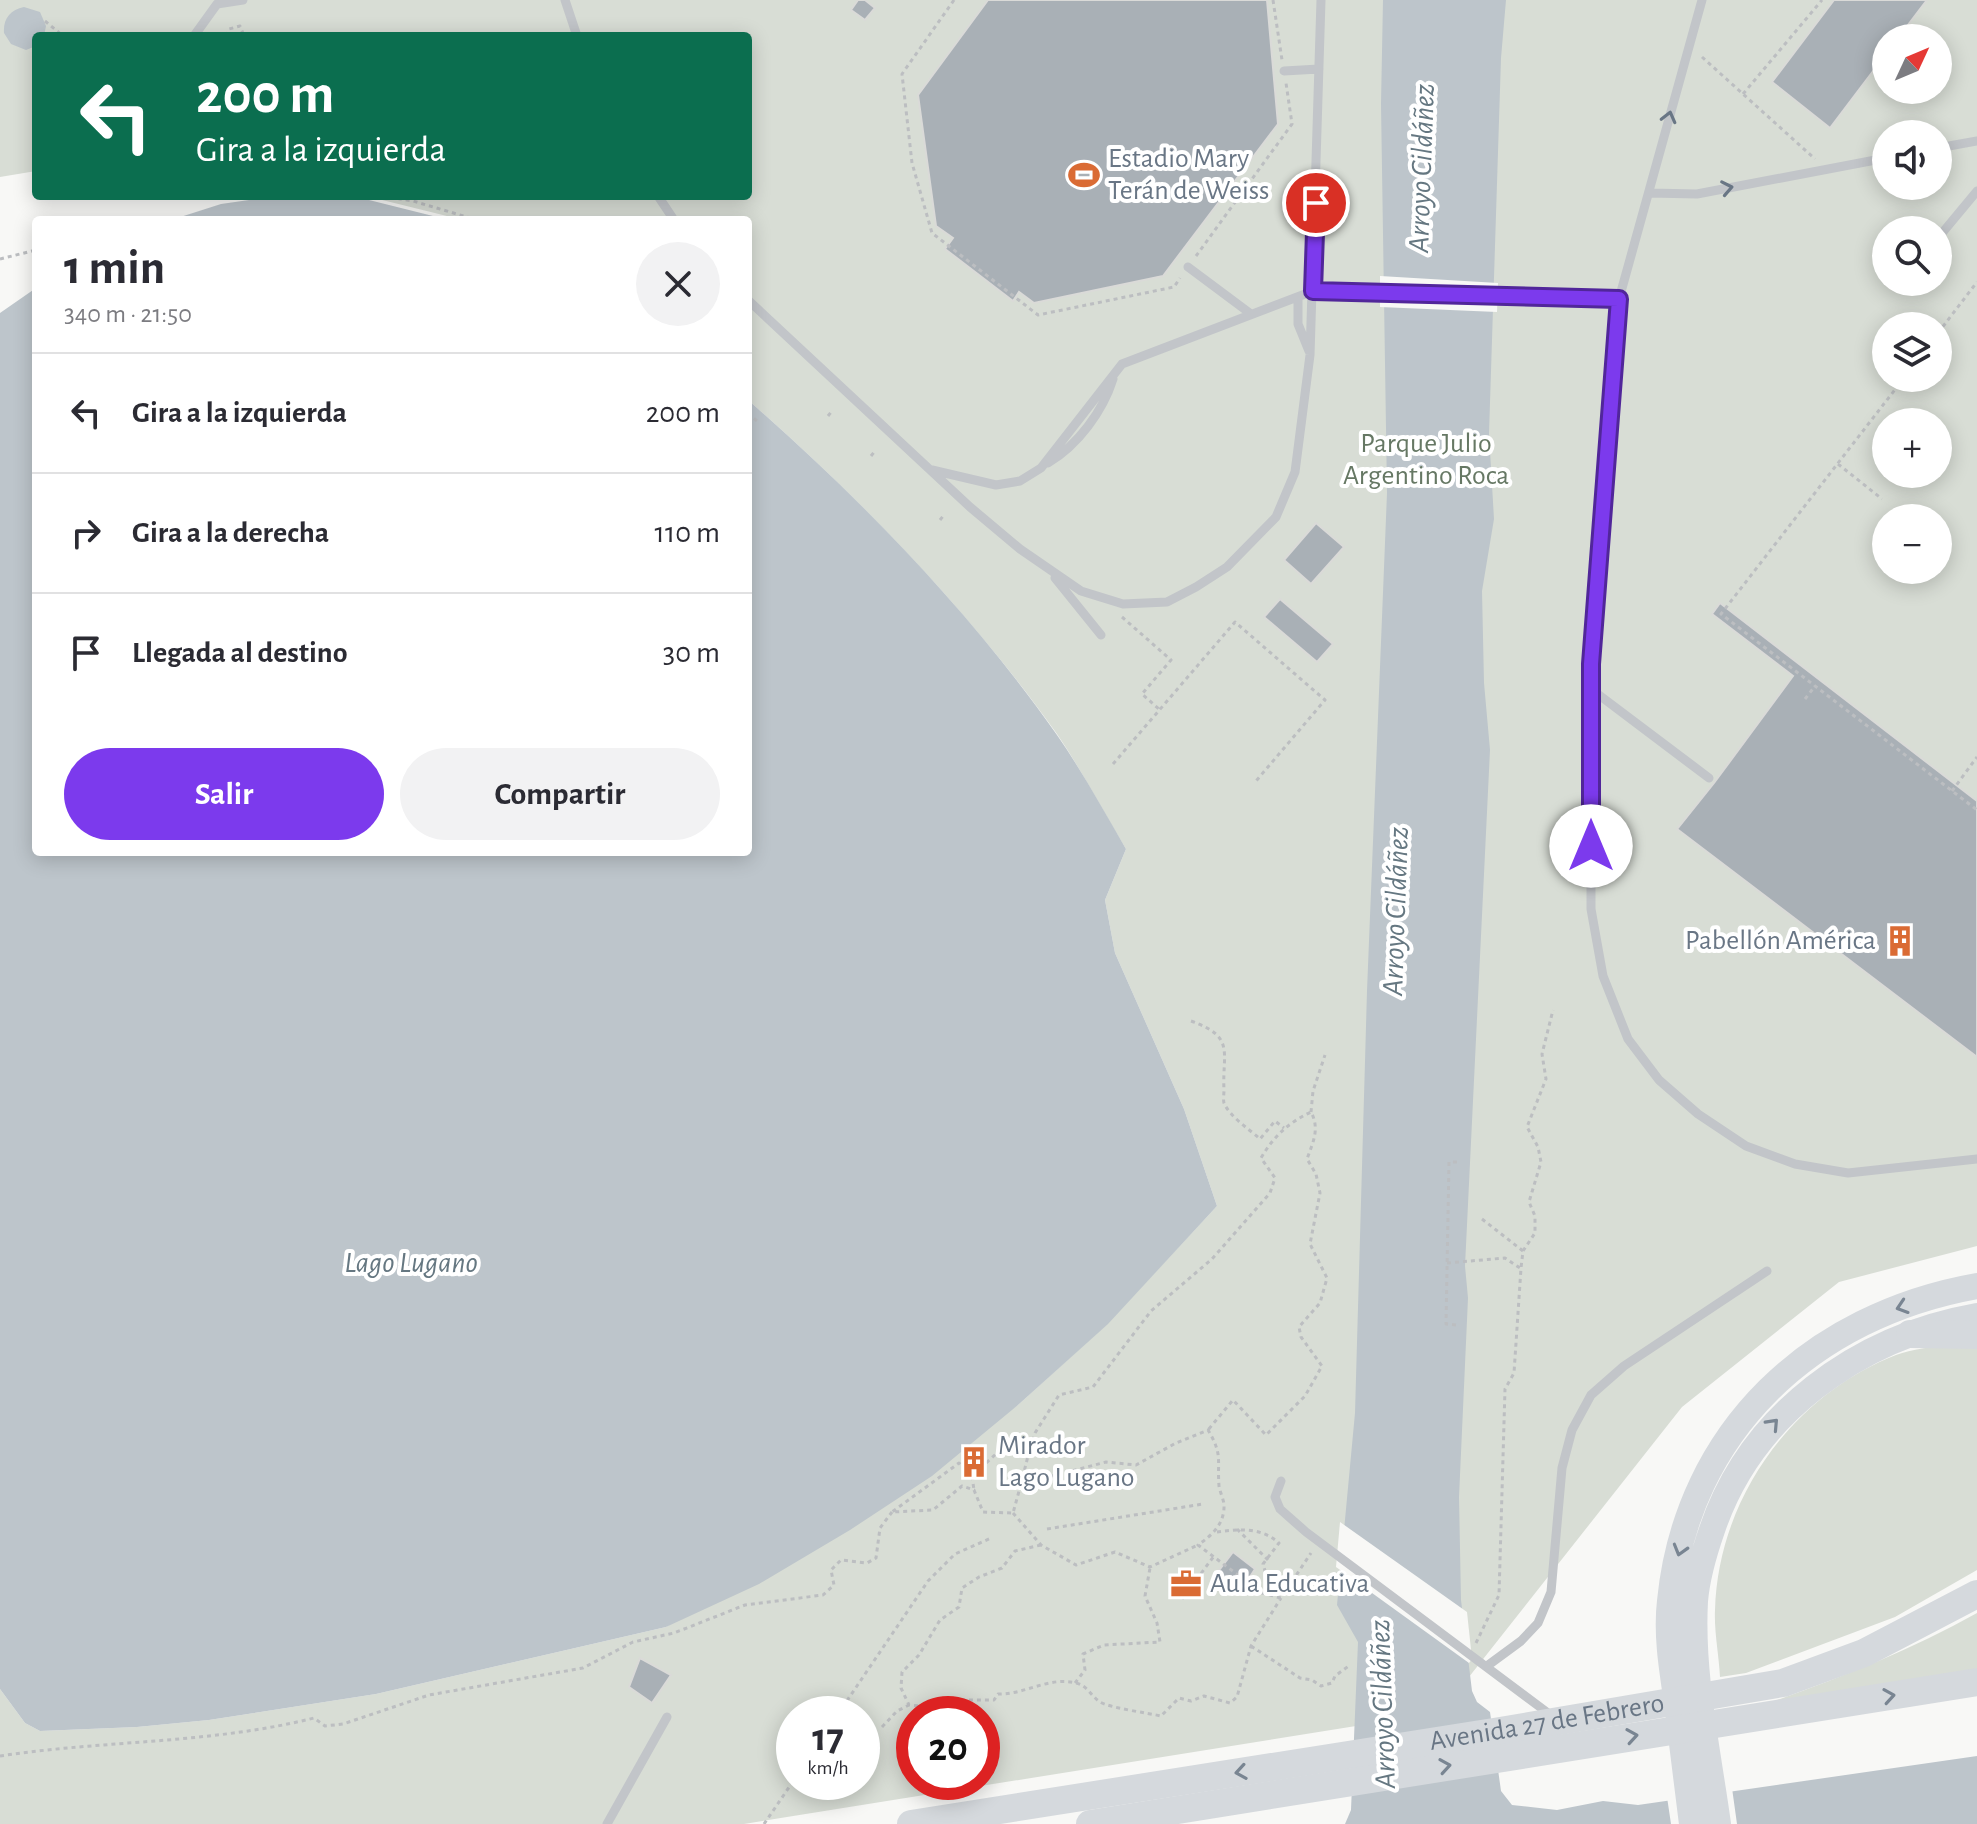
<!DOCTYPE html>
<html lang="es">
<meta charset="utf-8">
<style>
:root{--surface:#fff;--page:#f2f2f3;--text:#2b2b33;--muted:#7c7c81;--line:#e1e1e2;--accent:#7c3aed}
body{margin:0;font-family:"Alegreya Sans",sans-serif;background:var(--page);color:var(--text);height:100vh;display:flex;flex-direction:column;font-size:30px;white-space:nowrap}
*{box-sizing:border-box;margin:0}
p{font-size:26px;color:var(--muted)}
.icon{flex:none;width:44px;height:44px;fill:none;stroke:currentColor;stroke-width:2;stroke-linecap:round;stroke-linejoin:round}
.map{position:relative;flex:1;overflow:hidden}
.details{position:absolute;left:32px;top:216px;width:720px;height:640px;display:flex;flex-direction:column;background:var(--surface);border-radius:8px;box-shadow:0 4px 20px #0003}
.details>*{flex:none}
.guide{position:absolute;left:32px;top:32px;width:720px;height:168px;border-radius:8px;box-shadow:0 4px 20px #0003;background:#0b6e4f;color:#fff;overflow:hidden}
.needle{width:52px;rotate:46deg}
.buttons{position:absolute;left:1872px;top:24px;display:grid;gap:16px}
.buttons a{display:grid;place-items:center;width:80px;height:80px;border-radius:50%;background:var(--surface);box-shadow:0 4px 20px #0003;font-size:40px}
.speed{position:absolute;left:776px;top:1696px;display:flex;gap:16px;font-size:40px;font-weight:700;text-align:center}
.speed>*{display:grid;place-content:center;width:104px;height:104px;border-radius:50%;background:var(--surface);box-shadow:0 4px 20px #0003;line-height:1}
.speed small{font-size:20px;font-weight:400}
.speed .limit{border:12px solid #d22;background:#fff;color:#111}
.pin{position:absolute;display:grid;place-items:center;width:68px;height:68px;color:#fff;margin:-34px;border:4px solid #fff;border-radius:50%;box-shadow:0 2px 8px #0007}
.me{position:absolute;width:88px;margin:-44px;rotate:0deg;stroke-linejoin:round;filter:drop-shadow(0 0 6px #0008)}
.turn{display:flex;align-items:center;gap:28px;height:168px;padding:0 32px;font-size:36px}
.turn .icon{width:104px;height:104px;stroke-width:2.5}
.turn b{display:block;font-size:56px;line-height:68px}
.round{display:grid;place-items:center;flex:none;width:84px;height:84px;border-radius:42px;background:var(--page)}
.headline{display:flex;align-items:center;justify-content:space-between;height:136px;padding:0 32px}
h1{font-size:48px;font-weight:600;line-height:60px}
.button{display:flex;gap:16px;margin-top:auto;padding:16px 32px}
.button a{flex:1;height:92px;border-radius:48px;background:var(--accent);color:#fff;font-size:32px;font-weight:600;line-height:92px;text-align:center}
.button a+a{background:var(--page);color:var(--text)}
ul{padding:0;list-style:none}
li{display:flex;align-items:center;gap:24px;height:120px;padding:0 32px;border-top:2px solid var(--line)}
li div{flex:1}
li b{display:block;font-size:30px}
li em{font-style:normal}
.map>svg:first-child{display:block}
</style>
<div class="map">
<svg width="1977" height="1824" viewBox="0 0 1977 1824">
<rect width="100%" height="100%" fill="#f8f8f6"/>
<path fill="#d8ddd5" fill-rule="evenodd" d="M0,0H1977V1246L1839,1282L1682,1407L1465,1682L1356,1726L744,1824H0V1689L25,1723L40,1731L137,1727L209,1720L376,1694L666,1627L1018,1405L1107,1324L1217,1206L1184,1109L1115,953L1105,900L1126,849C1103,811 1082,771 1057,734C969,611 861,499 748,400V220H463L366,196H748V36H36V171L0,177ZM1886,38H1938V90H1886ZM1886,134H1938V186H1886ZM1886,230H1938V282H1886ZM1886,326H1938V378H1886ZM1886,422H1938V474H1886ZM1886,518H1938V570H1886ZM794,1714H862V1782H794ZM914,1714H982V1782H914Z
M1950,1344L1977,1345V1570L1895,1617L1746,1673L1720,1677C1719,1655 1714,1632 1715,1610C1718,1498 1793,1395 1896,1355C1912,1349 1932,1347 1950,1344Z
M1977,1613V1672L1755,1708C1831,1681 1906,1653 1977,1613Z"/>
<path fill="#bdc5cb" d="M1383,0H1506L1501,58L1489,434L1494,519L1482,591L1484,683L1490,750L1465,1266L1468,1298L1459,1497L1461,1600L1472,1691L1477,1702L1490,1712L1501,1791L1512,1805L1557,1810L1603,1801L1638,1805L1977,1756V1824H1345L1351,1810L1358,1642L1337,1605L1355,1413L1367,991L1387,493L1381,104Z
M24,7L40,12L46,26L44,36H36V46L26,50L11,44L4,33C3,19 10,10 24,7Z
M278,196H353L449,220H171L221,204Z
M36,288V852H748V400C861,499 970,611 1057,735C1082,771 1104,811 1126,849L1105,900L1115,953L1184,1109L1217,1206L1108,1324L1018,1405L932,1476L850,1530L759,1584L666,1627L376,1694L209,1720L137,1727L40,1731L25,1723L0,1689V313Z"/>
<path fill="#f8f8f6" d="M1380,276L1498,283L1497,312L1380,307Z
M1340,1522L1467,1612L1472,1659L1469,1663L1336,1567Z
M1732,1788L1737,1824H1671L1667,1797Z"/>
<path fill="#a9b0b6" stroke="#dadad8" stroke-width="2" d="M858,0H865L875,8L865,20L851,10Z
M988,0H1267L1278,124L1163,276L1034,303L1019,292L1013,301L945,249L953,238L936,226L918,95Z
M1834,0H1927L1898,38H1886V54L1830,128L1772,82Z
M1316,523L1344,547L1311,584L1284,560Z
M1280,599L1333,644L1317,662L1264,617Z
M1720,603L1977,801V1057L1677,829L1714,783L1793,676L1712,614Z
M1233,1552L1255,1569L1241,1591L1217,1573Z
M640,1658L671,1675L652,1703L629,1687Z"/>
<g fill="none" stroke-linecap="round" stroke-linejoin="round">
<path stroke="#bcbec1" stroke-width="3" stroke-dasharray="4 4" stroke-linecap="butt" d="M954,0L902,74L912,163L932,233L1038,315L1174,287L1180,278
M1273,0L1282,60
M45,21L63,36
M226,36L229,29L240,26L244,36
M1702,57L1815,159
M1743,94L1822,0
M382,196L413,201L477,220
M1196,256L1292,124L1286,83
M0,259L36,250
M1938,333L1977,282
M748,338L750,335
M1904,378L1721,614L1977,810
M748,413L757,421
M828,416L832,411
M871,456L875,451
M1838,464L1882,499
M940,520L944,515
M1122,617L1171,660L1142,694L1160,710
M1805,699L1815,686
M1113,764L1235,622L1325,700L1256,781
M1952,791L1977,757
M1191,1021C1236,1037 1222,1052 1224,1090C1224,1094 1223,1099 1224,1103C1230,1117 1249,1129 1260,1139L1275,1121L1284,1128
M1311,1112L1313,1091L1325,1055
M1482,1219L1523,1251
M1447,1263L1505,1258L1520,1268
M1456,1325L1446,1324L1449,1162H1460
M1028,1456L1035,1433L1059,1395L1093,1387L1151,1311L1212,1259L1270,1193L1275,1178L1261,1158C1274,1136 1288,1123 1311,1112C1320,1129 1313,1142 1307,1159L1316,1174L1320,1193L1310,1244L1327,1278L1320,1303L1299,1327L1301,1337L1322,1366L1305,1396L1266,1435L1233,1400L1208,1430
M972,1476L974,1490
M1021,1484L1013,1513L983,1512L974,1490L962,1486L933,1510L892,1512L959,1463L972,1476L997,1453L1028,1456L1021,1484L1106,1462L1136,1465L1176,1443L1208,1430C1223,1455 1217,1459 1219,1486C1220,1492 1223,1498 1224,1504C1225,1524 1212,1535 1198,1545L1262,1593L1281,1598L1311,1553
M1013,1513L1041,1545L1076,1565L1115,1552L1150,1567L1198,1545
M1047,1529L1203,1504
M1237,1529L1268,1560
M1217,1532C1239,1529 1261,1527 1279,1543L1263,1564L1269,1584L1268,1594
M1041,1545L1015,1551L1002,1568L979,1577L962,1588L959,1607L940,1620L919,1655L902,1672L901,1688L909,1705L934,1707L957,1700H994L998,1694C1024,1695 1049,1676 1076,1683C1088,1686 1091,1696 1100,1702C1110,1708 1148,1713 1161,1716L1179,1698L1191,1701L1204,1696L1230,1703L1237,1697L1251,1646L1281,1598
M1182,1599L1214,1556
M1476,1643L1499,1595L1505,1389L1514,1373L1521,1268L1523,1251L1535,1233V1216L1529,1202L1541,1162L1538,1147L1527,1127L1546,1079L1542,1054L1553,1010
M1251,1646L1300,1678L1312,1680L1321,1686L1332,1683L1335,1676L1350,1665
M1075,1683L1085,1670L1083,1654L1104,1645L1160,1642L1157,1623L1145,1596L1150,1568
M838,1714L928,1581L955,1554L991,1538
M882,1727L897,1711L909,1705
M0,1756C105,1740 211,1744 314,1718L325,1726L343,1724L429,1695L583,1668L633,1642L674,1633L745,1605L823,1595L834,1585L831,1570L841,1560L867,1563L876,1558L880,1528L892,1512
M764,1824L794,1780"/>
<path stroke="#c2c5c9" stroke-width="9" d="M565,0L577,36
M1702,0L1619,299L1591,664V909L1603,976L1628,1039L1659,1080L1698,1114L1746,1146L1795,1164L1848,1173L1977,1159
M194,36L217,4L243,0
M1284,71L1319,69
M1938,148L1977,141
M1650,193L1697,194L1886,158
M658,196L674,220
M1938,238L1977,191
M1188,267L1251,314
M1298,297V324L1309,351
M748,300L970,507L1020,549L1081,591L1123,604L1167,602L1196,587L1227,567L1276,517L1295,472L1310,355L1321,0
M1048,463C1078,445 1103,411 1113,379
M932,470L996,485L1020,481L1041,468L1122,364L1313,291L1619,299
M1055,578L1101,635
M1591,689L1709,778
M1281,1481L1275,1497L1280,1509L1306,1532L1552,1716
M1487,1666L1521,1641L1538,1623L1551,1592L1562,1468L1572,1430L1591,1395L1624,1366L1767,1271
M607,1824L667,1717"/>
<path stroke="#d5d9dd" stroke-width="26" d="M1692,1824C1687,1784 1682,1744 1677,1703C1672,1670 1666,1634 1670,1601C1687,1430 1813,1315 1977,1286
M1718,1824C1708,1751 1691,1675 1695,1601C1697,1577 1704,1553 1712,1530C1751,1414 1858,1337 1977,1316"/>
<g stroke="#d5d9dd" stroke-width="28">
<path d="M1910,1334L1977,1335"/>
<path id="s1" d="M911,1824L1500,1731L1783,1683L1864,1653L1977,1594"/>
<path d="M1090,1824L1977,1682"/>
</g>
</g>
<defs><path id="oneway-chevron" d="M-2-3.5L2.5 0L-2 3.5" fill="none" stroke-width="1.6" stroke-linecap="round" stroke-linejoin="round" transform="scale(2)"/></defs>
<g stroke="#697685">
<use href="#oneway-chevron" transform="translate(1669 117) rotate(-76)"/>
<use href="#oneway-chevron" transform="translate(1727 188) rotate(-11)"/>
</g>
<g stroke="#798592">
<use href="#oneway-chevron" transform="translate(1902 1307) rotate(162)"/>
<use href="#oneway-chevron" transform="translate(1773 1424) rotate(-47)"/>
<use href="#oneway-chevron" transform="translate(1680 1550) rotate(106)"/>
<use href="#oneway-chevron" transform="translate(1889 1696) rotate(-9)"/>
<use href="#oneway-chevron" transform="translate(1632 1736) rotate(-9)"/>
<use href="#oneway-chevron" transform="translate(1445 1766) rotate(-9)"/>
<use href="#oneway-chevron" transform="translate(1241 1772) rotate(171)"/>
</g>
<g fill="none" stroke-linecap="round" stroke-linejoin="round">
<defs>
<path id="route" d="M1316,203L1313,291L1619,299L1591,664V846"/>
</defs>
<use href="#route" stroke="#51269a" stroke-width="20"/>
<use href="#route" stroke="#7c3aed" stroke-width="14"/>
</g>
<defs>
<symbol id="stadium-bare" viewBox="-9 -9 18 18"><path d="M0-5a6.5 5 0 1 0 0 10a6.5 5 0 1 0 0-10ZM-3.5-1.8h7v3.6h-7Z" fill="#da6b34" stroke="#fff" stroke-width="2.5" paint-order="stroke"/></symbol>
<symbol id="building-bare" viewBox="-9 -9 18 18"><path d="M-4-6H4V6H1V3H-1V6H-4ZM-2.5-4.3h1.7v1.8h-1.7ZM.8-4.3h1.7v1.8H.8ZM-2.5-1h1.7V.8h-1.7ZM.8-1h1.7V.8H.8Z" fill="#da6b34" stroke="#fff" stroke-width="2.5" paint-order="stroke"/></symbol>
<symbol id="office-bare" viewBox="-9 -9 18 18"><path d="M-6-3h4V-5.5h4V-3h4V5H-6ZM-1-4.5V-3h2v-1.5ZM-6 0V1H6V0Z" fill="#da6b34" stroke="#fff" stroke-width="2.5" paint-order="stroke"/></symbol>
</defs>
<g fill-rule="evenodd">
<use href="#stadium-bare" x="1062" y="153" width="44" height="44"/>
<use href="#building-bare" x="1878" y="919" width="44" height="44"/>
<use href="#building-bare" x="952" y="1440" width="44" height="44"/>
<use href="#office-bare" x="1164" y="1562" width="44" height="44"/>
</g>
<g text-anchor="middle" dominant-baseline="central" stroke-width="8" stroke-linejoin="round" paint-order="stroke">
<g font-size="28" fill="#697685" stroke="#fff" text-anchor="start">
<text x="1108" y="159">Estadio Mary<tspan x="1108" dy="32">Terán de Weiss</tspan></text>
<text x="1876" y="941" text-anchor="end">Pabellón América</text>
<text x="998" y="1446">Mirador<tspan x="998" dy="32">Lago Lugano</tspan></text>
<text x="1210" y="1584">Aula Educativa</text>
</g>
<g font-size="28" fill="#667864" stroke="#fff">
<text x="1426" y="444">Parque Julio<tspan x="1426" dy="32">Argentino Roca</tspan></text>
</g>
<g font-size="28" fill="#697685" stroke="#fff">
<text stroke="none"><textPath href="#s1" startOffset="644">Avenida 27 de Febrero</textPath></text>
</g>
<g font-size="30" font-style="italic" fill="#657781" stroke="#fff">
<text transform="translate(1422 168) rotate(-88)">Arroyo Cildáñez</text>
<text transform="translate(1396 911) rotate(-88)">Arroyo Cildáñez</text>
<text x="411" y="1263">Lago Lugano</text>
<text transform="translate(1383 1704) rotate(-92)">Arroyo Cildáñez</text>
</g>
</g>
</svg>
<div class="buttons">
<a><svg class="needle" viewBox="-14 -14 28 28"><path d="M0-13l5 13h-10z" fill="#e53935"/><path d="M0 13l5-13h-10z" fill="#7c7c81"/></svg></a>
<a><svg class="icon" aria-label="sound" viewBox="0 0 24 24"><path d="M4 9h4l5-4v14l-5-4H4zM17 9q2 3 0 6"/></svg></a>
<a><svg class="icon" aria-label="search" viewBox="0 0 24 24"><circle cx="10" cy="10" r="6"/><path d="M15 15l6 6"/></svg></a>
<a><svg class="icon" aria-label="layers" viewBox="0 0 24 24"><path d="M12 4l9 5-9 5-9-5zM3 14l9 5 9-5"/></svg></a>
<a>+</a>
<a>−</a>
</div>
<div class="speed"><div>17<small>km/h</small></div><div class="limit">20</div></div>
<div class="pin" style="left:1316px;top:203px;background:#d93025"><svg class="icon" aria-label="arrive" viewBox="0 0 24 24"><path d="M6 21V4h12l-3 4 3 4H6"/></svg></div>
<svg class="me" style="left:1591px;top:846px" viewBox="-20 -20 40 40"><circle r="19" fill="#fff"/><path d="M0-13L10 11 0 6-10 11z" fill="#7c3aed"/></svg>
<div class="guide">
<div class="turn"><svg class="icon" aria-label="left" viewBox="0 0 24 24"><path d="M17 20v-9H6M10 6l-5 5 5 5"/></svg><div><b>200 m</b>Gira a la izquierda</div></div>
</div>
<section class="details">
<div class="headline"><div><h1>1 min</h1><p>340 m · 21:50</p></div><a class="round"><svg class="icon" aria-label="close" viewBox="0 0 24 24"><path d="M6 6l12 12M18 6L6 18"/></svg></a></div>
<ul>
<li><svg class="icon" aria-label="left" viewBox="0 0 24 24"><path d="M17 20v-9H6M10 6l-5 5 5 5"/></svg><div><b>Gira a la izquierda</b></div><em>200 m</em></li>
<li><svg class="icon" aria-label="right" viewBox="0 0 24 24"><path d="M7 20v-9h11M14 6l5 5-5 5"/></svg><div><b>Gira a la derecha</b></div><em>110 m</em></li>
<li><svg class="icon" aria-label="arrive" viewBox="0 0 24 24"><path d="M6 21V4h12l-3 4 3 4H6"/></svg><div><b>Llegada al destino</b></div><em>30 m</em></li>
</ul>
<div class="button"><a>Salir</a><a>Compartir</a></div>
</section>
</div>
